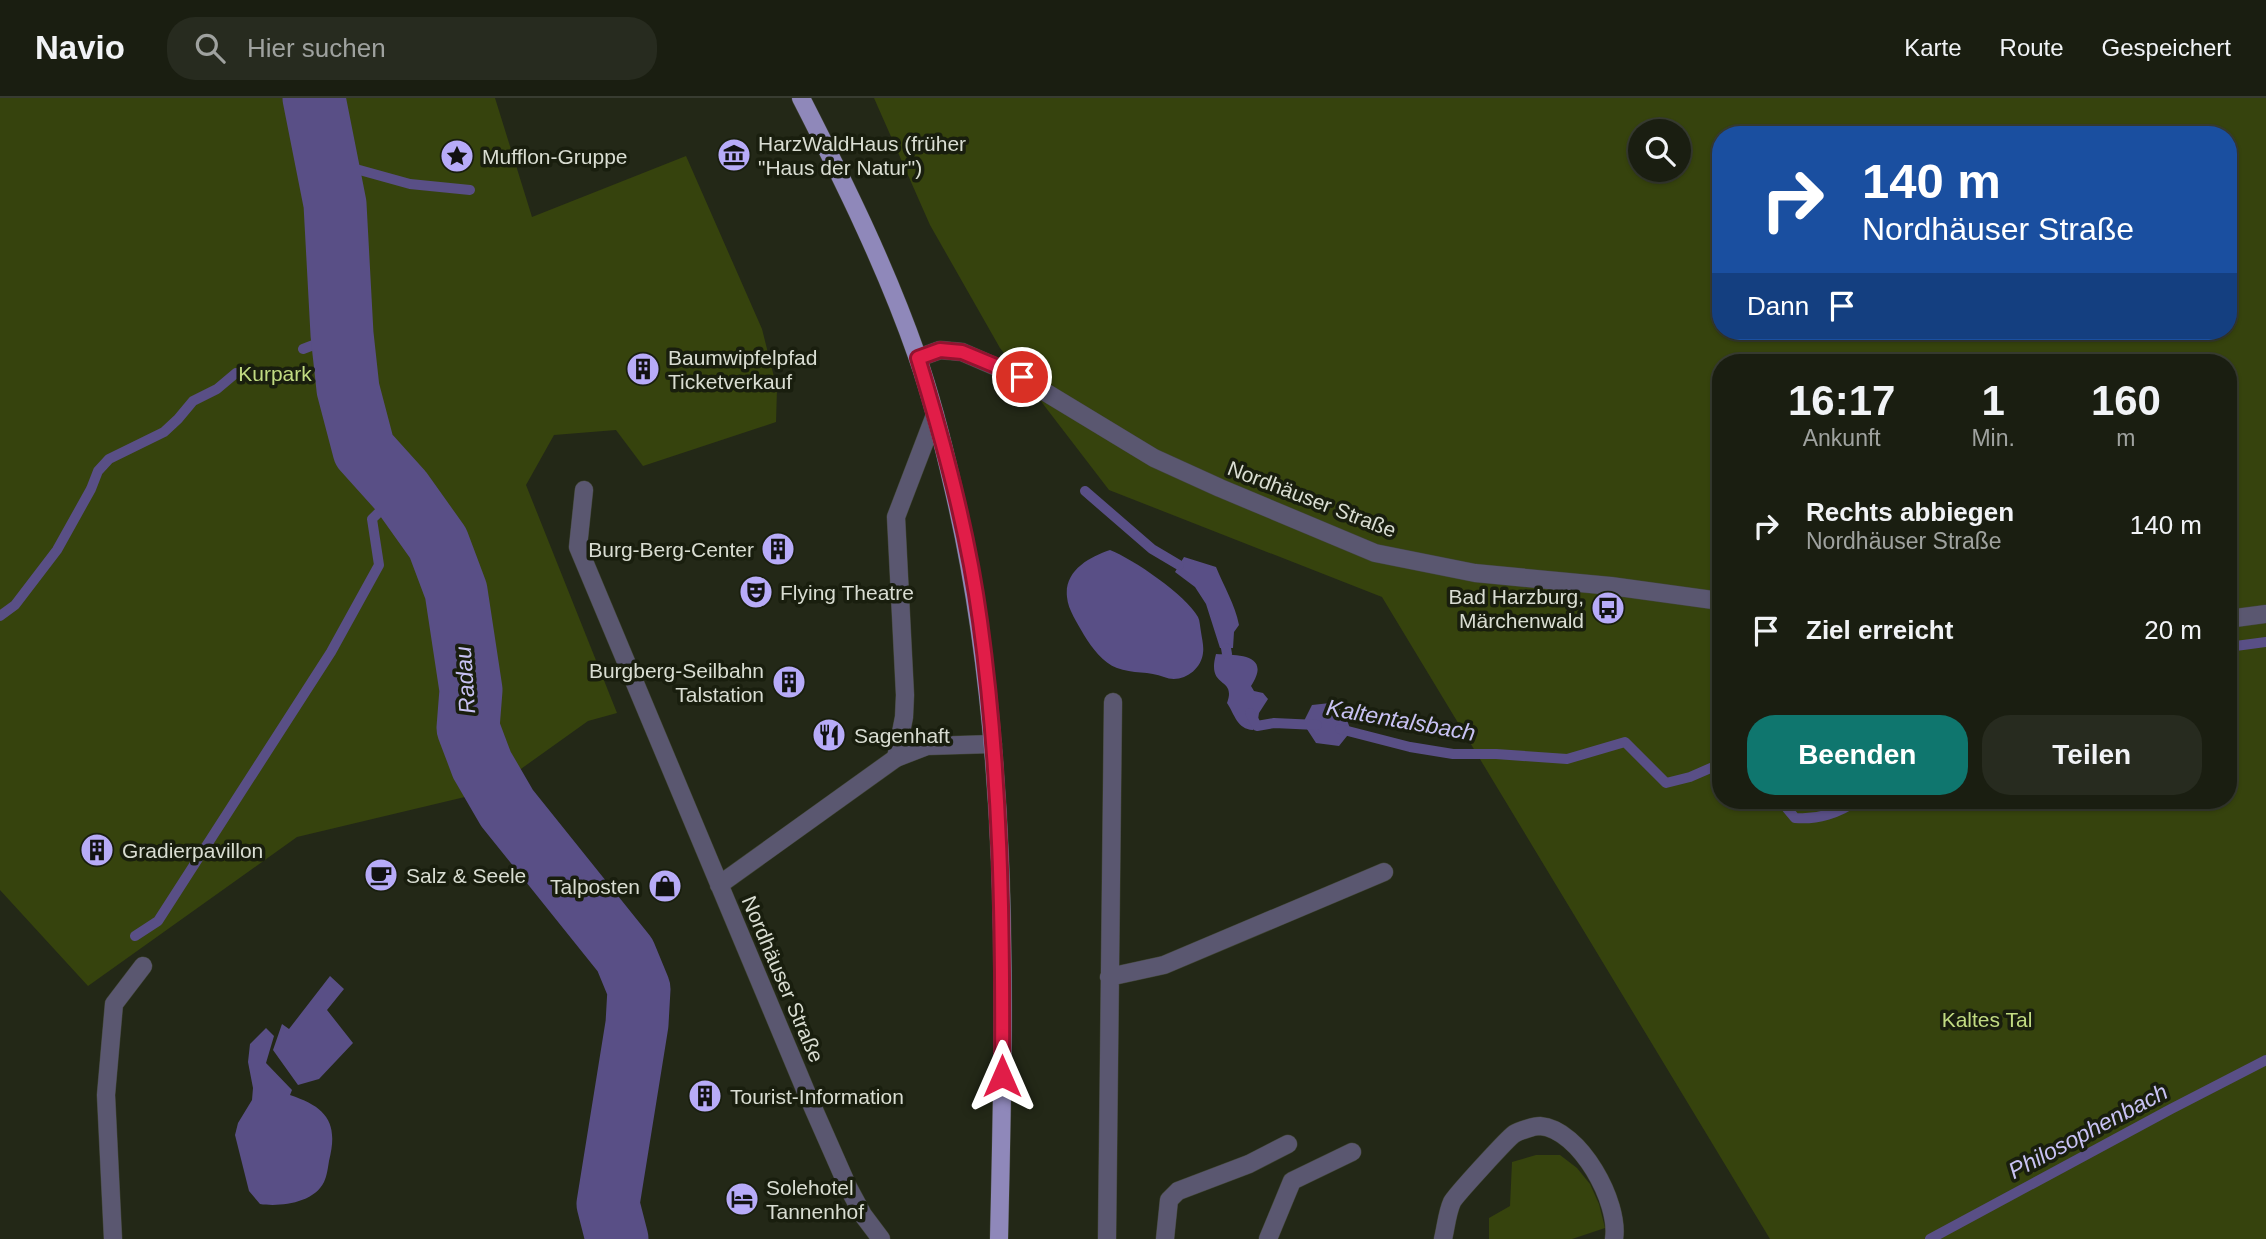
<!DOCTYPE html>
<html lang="de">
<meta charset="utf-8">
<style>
:root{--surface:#1a1e11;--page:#272b1f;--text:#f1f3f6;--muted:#9fa29f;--line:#383c31;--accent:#0f766e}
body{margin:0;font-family:Arial,sans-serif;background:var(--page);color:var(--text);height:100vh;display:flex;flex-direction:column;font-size:26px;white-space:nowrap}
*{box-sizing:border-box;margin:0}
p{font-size:23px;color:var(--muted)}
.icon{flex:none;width:38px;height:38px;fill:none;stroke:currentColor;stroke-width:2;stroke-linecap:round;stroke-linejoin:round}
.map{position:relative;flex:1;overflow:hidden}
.panel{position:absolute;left:1712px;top:256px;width:525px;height:455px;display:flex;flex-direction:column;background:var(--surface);border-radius:28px;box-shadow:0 2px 5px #0004,0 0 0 2px var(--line)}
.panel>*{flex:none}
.top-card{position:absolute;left:1712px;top:28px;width:525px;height:214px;border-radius:28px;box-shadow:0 2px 5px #0004,0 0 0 2px var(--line);background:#1a4fa0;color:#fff;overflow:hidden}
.tools{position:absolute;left:1628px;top:21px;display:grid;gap:14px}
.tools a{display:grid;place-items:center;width:63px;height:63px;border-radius:50%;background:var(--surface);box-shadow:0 2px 5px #0004,0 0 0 2px var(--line);font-size:35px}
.pin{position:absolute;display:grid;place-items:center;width:60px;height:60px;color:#fff;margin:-30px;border:4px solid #fff;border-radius:50%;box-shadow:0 2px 7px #0007}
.me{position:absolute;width:77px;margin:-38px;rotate:0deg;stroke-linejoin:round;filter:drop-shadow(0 0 5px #0008)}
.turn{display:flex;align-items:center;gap:24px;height:147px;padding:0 35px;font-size:32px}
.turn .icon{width:91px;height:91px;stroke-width:2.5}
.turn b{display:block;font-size:49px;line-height:60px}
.then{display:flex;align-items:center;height:66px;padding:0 35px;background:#0003;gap:14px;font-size:26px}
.eta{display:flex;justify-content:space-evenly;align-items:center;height:119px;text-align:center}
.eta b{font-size:42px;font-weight:700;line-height:49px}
.cta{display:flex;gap:14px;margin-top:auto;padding:14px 35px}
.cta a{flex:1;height:80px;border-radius:28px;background:var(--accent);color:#fff;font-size:28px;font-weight:700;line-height:80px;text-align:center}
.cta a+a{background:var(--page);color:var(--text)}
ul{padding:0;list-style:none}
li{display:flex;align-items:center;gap:21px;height:105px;padding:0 35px}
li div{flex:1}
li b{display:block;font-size:26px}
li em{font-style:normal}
header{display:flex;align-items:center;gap:42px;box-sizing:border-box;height:98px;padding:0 35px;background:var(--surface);border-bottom:2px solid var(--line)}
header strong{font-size:33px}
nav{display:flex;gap:38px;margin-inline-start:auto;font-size:24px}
.search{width:490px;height:63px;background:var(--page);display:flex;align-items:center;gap:18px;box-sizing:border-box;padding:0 24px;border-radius:28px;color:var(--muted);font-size:26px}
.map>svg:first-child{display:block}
</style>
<header>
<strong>Navio</strong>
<div class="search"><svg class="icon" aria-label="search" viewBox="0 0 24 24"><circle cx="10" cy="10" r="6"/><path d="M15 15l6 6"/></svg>Hier suchen</div>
<nav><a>Karte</a><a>Route</a><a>Gespeichert</a></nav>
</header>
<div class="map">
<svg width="2266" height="1141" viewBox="0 0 2266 1141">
<rect width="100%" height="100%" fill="#232817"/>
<path fill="#36430d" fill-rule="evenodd" d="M0,0H495L532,119L686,58L762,231L777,291L776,324L643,368L616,332L554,337L526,387L617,615L588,623L490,693L297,739L88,888L0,792Z
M874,0H2266V1141H1770L1382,499L1109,392L1000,250L930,127ZM1640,33H1678V72H1640ZM1720,37H2228V233H1720ZM1720,264H2228V702H1720Z
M1536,1057H1560L1577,1070L1590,1086L1599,1106L1605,1130L1572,1141H1489V1120L1510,1108L1512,1064Z"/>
<path fill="#594f86" d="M1110,452C1133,461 1186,497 1198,519C1200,523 1200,529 1201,534C1202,541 1204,548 1203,555C1201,573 1181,586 1164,579C1150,573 1132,576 1117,570C1103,565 1092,550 1084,537C1078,526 1068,512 1067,499C1064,473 1089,459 1110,452Z
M1184,459L1216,469C1224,489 1235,506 1239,527L1234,534L1233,550H1220L1206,506L1195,489L1175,474Z
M1216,556C1238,557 1272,556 1251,588L1254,593L1263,595L1268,601L1259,615L1257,628L1253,632C1237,631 1235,617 1227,605C1237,578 1206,592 1216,556Z
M1330,605L1344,614L1351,633L1339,648L1316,645L1303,625L1312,607Z
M330,878L344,891L327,912L353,945L319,981L298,987L273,952L282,926L289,931Z
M266,930L274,938L266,965L292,992L290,997C326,1009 339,1024 329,1063C328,1069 327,1078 324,1084C314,1105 280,1109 260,1106L249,1093L235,1037L238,1025L252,1002L253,990L248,964L250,946Z"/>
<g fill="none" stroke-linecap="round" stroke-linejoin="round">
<path stroke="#594f86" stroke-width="10" d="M327,63L410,86L470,92
M303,251L342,236
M1085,393L1152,451L1179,467
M0,518L15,507L57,452L91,391L98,373L109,361L164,334L178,321L193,303L217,291L236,275
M2228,549L2266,544
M1226,550L1227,556
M1250,615L1257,628L1274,625L1317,627
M1340,631L1410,649L1453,656H1496L1567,661L1625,644L1666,685L1690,679L1720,666
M1780,702L1795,720C1817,722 1840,715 1857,702
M135,838L158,823L331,554L379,467L372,421L401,393
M1930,1141L2171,1011L2266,962"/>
<path stroke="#594f86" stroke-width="63" d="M314,0L335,106L342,236L348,291L364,352L401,393L438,445L456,493L471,592L468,630L482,667L507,710L625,857L639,891L637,926L608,1106L617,1141"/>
<defs>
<path id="lane" d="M896,660L904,619L905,597L896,419L935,317
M1109,879L1164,867L1384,774
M113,1141L106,997L114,906L143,868
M1107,1141L1113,604
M1165,1141L1169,1102L1178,1093L1249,1066L1288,1046
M1268,1141L1292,1083L1352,1054
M1443,1141C1446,1129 1447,1115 1452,1104C1455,1098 1507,1041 1514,1036C1519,1033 1534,1028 1540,1028C1580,1031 1620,1105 1614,1141"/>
<path id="street" d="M918,260L940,252L962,254L1022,280L1154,360L1220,390L1375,455L1475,475L1611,488L1720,503
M584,392L578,449L807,996L848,1089L863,1117L881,1141
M2228,521L2266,516
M719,787L896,660L927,648L993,646"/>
<path id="primary" d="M801,0C844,84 886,169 917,258C932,301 943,345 953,389C1011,636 1005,889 999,1141"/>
</defs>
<use href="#lane" stroke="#404535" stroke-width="19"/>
<use href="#street" stroke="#404535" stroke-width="19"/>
<use href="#primary" stroke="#404535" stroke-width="19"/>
<use href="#lane" stroke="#5a5770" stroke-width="18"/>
<use href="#street" stroke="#5a5770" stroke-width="18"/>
<use href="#primary" stroke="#8f88ba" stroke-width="18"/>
</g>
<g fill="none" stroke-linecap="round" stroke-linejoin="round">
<defs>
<path id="route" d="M1002,978C1003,826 1001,674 980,523C968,434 944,346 918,260L940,252L962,254L1022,279"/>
</defs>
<use href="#route" stroke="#92132f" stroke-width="18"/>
<use href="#route" stroke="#e11d48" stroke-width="12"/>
</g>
<defs>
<symbol id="museum-disc" viewBox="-11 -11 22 22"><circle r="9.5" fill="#b7abf8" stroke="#191e0e"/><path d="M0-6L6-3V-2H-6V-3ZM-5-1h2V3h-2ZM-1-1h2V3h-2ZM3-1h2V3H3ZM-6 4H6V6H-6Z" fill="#111"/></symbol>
<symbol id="sight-disc" viewBox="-11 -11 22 22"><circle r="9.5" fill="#b7abf8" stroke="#191e0e"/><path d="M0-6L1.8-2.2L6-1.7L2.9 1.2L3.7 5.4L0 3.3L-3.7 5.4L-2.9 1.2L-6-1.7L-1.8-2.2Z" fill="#111"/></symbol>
<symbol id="building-disc" viewBox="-11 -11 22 22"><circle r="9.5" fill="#b7abf8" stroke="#191e0e"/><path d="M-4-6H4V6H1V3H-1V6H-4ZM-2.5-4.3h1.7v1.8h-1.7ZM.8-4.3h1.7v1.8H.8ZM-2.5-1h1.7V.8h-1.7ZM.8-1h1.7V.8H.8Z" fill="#111"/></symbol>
<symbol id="theatre-disc" viewBox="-11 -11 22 22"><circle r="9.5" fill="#b7abf8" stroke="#191e0e"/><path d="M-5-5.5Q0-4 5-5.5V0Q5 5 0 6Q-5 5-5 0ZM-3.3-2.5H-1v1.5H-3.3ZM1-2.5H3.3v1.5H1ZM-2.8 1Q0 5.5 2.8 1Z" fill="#111"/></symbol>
<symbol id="bus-disc" viewBox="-11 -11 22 22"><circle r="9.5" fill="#b7abf8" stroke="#191e0e"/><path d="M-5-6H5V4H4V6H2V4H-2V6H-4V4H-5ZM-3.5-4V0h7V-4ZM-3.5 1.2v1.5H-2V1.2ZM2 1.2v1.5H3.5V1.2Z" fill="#111"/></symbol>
<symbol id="restaurant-disc" viewBox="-11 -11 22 22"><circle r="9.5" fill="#b7abf8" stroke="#191e0e"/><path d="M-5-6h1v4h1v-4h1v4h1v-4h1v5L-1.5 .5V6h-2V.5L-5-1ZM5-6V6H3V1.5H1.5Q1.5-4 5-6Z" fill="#111"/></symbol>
<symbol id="cafe-disc" viewBox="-11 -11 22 22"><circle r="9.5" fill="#b7abf8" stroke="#191e0e"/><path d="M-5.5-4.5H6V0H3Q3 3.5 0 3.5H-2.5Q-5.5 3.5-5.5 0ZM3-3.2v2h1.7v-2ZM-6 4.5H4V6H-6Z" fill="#111"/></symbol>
<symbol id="shop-disc" viewBox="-11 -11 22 22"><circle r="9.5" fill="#b7abf8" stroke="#191e0e"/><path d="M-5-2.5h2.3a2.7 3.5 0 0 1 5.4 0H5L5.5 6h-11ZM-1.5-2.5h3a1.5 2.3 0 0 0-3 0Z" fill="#111"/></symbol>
<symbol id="hotel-disc" viewBox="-11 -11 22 22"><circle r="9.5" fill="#b7abf8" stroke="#191e0e"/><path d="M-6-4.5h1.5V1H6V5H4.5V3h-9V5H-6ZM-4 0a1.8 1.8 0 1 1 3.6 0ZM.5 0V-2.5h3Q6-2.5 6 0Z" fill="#111"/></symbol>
</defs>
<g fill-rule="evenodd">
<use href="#museum-disc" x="715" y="38" width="38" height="38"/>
<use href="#sight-disc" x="438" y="39" width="38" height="38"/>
<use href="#building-disc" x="624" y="252" width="38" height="38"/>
<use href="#building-disc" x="759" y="432" width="38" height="38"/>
<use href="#theatre-disc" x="737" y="475" width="38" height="38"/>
<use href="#bus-disc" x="1589" y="491" width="38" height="38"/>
<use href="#building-disc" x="770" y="565" width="38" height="38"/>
<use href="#restaurant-disc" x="810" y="618" width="38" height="38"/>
<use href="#building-disc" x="78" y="733" width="38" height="38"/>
<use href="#cafe-disc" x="362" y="758" width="38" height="38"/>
<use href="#shop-disc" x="646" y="769" width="38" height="38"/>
<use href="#building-disc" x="686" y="979" width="38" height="38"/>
<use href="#hotel-disc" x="723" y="1082" width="38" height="38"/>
</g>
<g text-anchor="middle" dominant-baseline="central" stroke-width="7" stroke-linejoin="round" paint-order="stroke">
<g font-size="21" fill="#d9ddd2" stroke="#191e0e" text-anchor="start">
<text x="758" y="45">HarzWaldHaus (früher<tspan x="758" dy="24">"Haus der Natur")</tspan></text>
<text x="482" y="58">Mufflon-Gruppe</text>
<text x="668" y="259">Baumwipfelpfad<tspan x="668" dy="24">Ticketverkauf</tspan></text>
<text x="754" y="451" text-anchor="end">Burg-Berg-Center</text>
<text x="780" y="494">Flying Theatre</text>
<text x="1584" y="498" text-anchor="end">Bad Harzburg,<tspan x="1584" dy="24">Märchenwald</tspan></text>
<text x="764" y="572" text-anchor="end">Burgberg-Seilbahn<tspan x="764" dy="24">Talstation</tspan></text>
<text x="854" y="637">Sagenhaft</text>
<text x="122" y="752">Gradierpavillon</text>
<text x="406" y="777">Salz &amp; Seele</text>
<text x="640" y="788" text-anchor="end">Talposten</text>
<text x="730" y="998">Tourist-Information</text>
<text x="766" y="1089">Solehotel<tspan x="766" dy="24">Tannenhof</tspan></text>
</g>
<g font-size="21" fill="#c1db82" stroke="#191e0e">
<text x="275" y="275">Kurpark</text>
<text x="1987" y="921">Kaltes Tal</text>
</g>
<g font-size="21" fill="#d9ddd2" stroke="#191e0e">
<text transform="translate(1312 401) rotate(21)">Nordhäuser Straße</text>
<text transform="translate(783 881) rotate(67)">Nordhäuser Straße</text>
</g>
<g font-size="23" font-style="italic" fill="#c8c2f4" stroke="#191e0e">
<text transform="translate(465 582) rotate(-94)">Radau</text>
<text transform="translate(1401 622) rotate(10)">Kaltentalsbach</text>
<text transform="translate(2088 1033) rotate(-28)">Philosophenbach</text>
</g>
</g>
</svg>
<div class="tools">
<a><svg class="icon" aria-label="search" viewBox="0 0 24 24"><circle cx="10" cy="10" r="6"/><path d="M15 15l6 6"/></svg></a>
</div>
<div class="pin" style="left:1022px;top:279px;background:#d93025"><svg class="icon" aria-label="arrive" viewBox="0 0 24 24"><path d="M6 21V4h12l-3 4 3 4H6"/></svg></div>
<svg class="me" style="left:1002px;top:978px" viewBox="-20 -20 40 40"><path d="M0-17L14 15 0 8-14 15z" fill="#e11d48" stroke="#fff" stroke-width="4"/></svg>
<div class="top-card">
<div class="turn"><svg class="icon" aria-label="right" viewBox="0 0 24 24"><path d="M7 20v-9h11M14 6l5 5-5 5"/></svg><div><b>140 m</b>Nordhäuser Straße</div></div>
<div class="then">Dann<svg class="icon" aria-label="arrive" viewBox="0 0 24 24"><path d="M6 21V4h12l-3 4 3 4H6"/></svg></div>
</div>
<section class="panel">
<div class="eta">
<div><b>16:17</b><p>Ankunft</p></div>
<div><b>1</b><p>Min.</p></div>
<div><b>160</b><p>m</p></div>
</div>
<ul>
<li><svg class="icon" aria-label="right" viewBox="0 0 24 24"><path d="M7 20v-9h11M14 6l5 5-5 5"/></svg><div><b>Rechts abbiegen</b><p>Nordhäuser Straße</p></div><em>140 m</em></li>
<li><svg class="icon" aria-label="arrive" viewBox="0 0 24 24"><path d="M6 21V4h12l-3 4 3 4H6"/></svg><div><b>Ziel erreicht</b></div><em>20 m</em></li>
</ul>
<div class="cta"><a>Beenden</a><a>Teilen</a></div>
</section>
</div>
